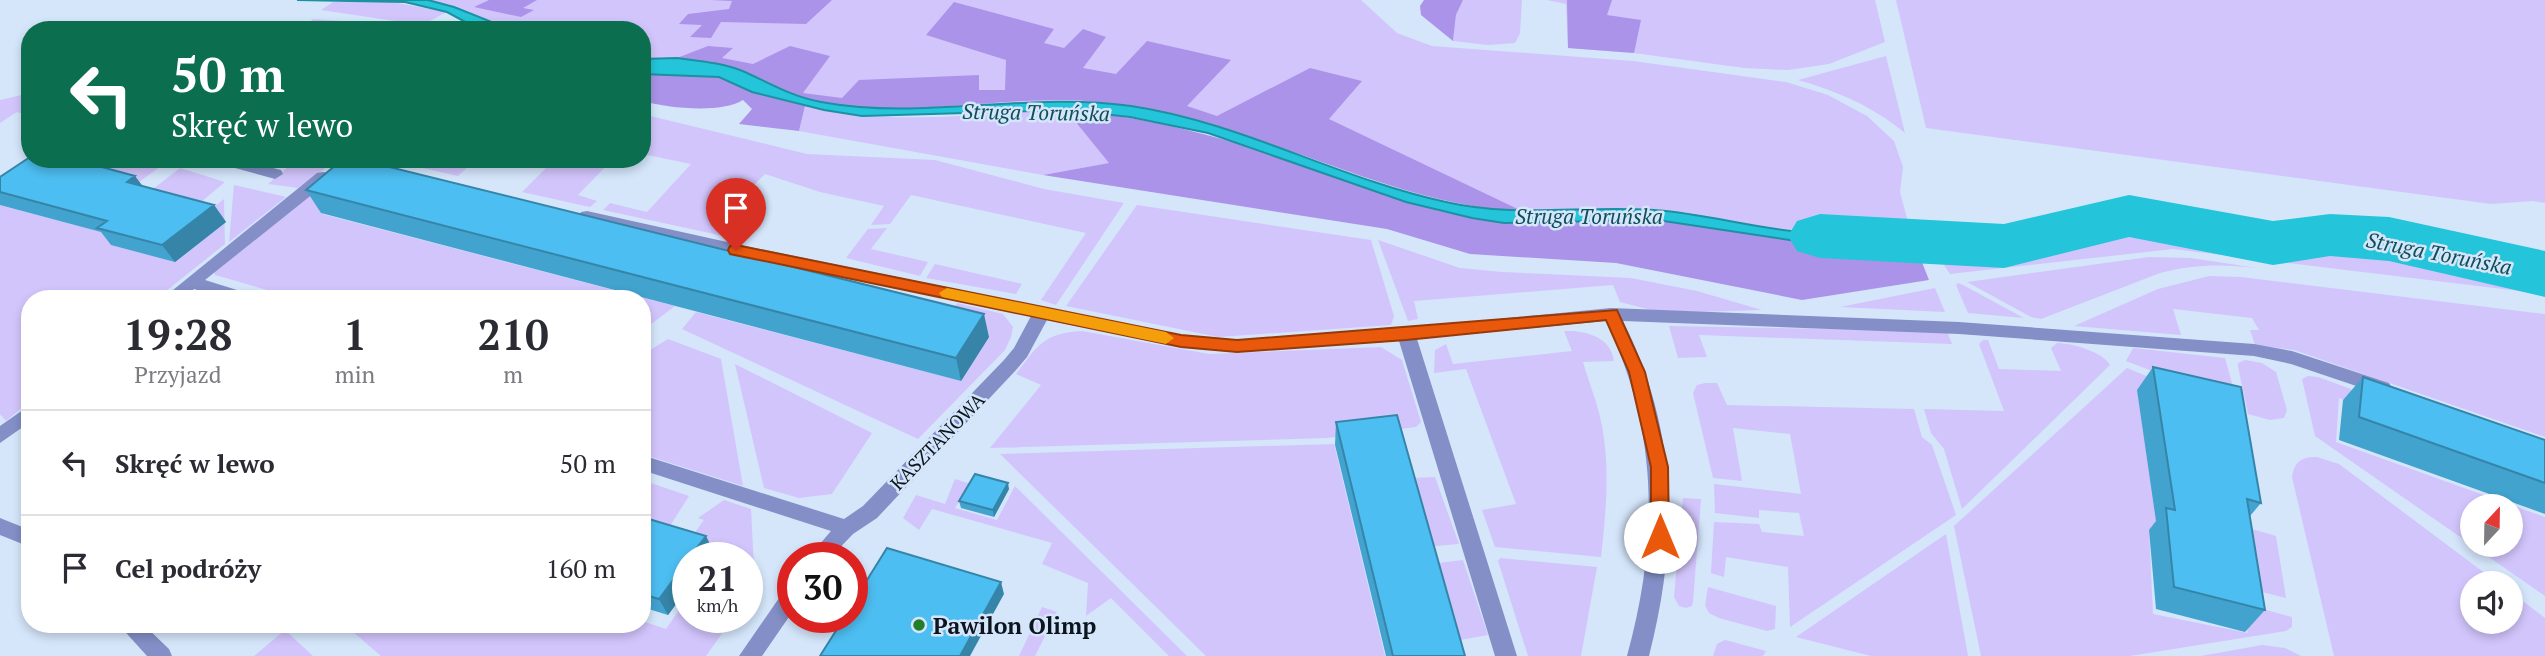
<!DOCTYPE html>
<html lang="pl">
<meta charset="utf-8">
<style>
:root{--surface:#fff;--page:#f2f2f3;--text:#2b2b33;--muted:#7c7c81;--line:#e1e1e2}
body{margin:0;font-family:"PT Serif",serif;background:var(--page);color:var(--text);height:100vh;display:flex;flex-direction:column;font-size:26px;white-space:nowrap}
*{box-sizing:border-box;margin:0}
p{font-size:23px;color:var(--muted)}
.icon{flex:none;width:38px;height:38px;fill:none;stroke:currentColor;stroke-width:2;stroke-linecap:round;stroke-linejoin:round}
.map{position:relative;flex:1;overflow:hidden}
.sheet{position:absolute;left:21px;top:290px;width:630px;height:343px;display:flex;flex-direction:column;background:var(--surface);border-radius:28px;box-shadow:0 4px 10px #0003}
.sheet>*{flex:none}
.hud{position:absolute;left:21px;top:21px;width:630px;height:147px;border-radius:28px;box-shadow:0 4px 10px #0003;background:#0b6e4f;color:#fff;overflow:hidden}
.needle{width:46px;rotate:22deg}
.buttons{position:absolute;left:2460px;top:494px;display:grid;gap:14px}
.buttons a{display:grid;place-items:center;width:63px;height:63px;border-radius:50%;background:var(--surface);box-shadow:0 4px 10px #0003;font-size:35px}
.speed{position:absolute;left:672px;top:542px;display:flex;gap:14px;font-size:35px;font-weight:700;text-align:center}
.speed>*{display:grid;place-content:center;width:91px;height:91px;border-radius:50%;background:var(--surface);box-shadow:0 4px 10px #0003;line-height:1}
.speed small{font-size:18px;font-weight:400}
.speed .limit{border:10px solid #d22;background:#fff;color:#111}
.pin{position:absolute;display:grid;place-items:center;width:60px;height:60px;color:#fff;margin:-72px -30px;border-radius:50% 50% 50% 0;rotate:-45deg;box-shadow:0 0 7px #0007}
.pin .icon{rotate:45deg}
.me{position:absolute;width:77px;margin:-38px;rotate:0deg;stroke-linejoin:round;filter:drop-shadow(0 0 5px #0008)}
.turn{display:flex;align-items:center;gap:24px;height:147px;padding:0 35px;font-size:32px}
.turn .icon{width:91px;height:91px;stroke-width:2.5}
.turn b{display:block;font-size:49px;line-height:60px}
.eta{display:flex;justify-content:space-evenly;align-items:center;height:119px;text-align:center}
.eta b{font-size:42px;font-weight:700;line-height:49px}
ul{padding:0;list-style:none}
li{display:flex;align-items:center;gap:21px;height:105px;padding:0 35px;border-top:2px solid var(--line)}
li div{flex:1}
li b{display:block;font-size:26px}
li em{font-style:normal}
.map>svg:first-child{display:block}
</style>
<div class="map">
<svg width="2545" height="656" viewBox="0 0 2545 656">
<rect width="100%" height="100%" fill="#d5e6fb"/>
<path fill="#d2c5fc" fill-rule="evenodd" d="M428,0H1361L1397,33L1432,46L1633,61L1786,82L1828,95L1867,116L1894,141L1903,167L1900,192L1912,237L1498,211L1135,107H849L677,58L642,59V30H512L454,7Z
M1463,0H1522L1520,33L1515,43L1488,45L1453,41L1456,15Z
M1547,0H1875L1885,42L1829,64L1788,70L1744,68L1634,53L1568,48L1566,4Z
M1896,0H2545V203L2533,201L2491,204L1926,128Z
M386,1L447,12L422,25L321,10L333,2Z
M313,19L397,25L413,30H301Z
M1886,56L1905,133C1872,106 1839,92 1798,80Z
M30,93V116L17,112L0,123V100Z
M805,106C889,127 980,113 1066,110L1110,163L1043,175L799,131Z
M642,114L807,154L935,160L1044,189L1124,203L1056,305L1041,300L1086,233L911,195L890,224L871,225L884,206L820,192L765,174L739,200L755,207L728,237L603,210L610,203L647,212L691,164L642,154Z
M118,159H135L161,166L131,188L91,178Z
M297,159H338L298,188L268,184Z
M384,159H476L458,176Z
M555,159H613L578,195L597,201L590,207L522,192Z
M180,168L225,182L189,212L140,199Z
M336,174L322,214L675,306L642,331V299H299L215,275L214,272Z
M234,185L286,197L229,242Z
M224,199L225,244L156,299H30V401L6,421L0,414V205L121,237L203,215Z
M1137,205L1371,240L1394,316L1391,325L1218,337L1066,306Z
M2111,223L2154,224L2243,242L2289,247L2368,242L2414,248L2545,278V294L2173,249L1950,274L1937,255L2018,253Z
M887,228L871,249L928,262L920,276L846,258L868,229Z
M1378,240L1460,268L1502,272L1631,278L1697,291L1762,310L1663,313L1620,302L1613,285L1414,301L1418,319L1408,321Z
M2149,257L2191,258L2257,268C2223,264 2194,264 2160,273L2041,319L2031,317L1967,282Z
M935,264L1022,284L1016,294L926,278Z
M2209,276L2241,277L2545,314V437L2294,350L2255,345L2250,330H2259L2252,318L2173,309L2181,335L2074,326L2158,289Z
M1958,283L1963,285L2024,318L1968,313L1956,285Z
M1935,288L1945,312L1840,307Z
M957,303L1003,314L1013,327L1011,337L1005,350L918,439L682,329L696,312L961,381L944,325Z
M1669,326L1947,331L1952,344L1699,335L1707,357L1678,358Z
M1082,331L1209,354L1381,347L1402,360L1421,422L1416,427L1327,438L990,448L1041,385L1016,374C1038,345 1044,333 1082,331Z
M1564,331C1584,330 1611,336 1614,361L1583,362C1589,383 1598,404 1602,426C1610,470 1606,512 1601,557L1495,547L1482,510L1516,504L1466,369L1434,373L1435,350L1446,344L1453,364L1572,351Z
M668,339L721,359L743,486L642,454V355Z
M1983,340H1988L1999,369L2061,371L2051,348L2057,343C2072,343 2103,352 2110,365L1962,509L1944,449L1931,433L1924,409L2004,411L1979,344Z
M2133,348L2225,358L2238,404L2126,361Z
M2245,360L2262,363L2276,372L2287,410L2284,418L2270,420L2248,414L2238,367V363Z
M735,364L872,433L832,494L799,498L764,488Z
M2127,368L2222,407L2158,532L2149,531L2153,614L2248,633L2240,603L2292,617V627L2286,631L2130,656H1981L1954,526Z
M2308,376L2318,377L2351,389L2354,403L2339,398L2336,442L2545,517V596L2315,436L2302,379ZM2473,506H2511V544H2473Z
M1705,383H1717L1727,405L1914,409L1922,437L1932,445L1956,515L1790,627L1788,567L1726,557L1724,577L1711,573L1714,522L1759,524L1762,532L1804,536L1799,513L1759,510V518L1715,513L1714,484L1801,494L1790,434L1733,428L1742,481L1713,478L1693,393L1697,385Z
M1334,444L1385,656H1206L1000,454Z
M2317,457L2339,464L2498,583H2473V621H2511V592L2545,618V656H2334L2292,477C2294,462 2302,456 2317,457Z
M1435,477L1459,544L1425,547L1413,478Z
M955,479L971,484L955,508L997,520L1015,486L1187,656H1169L1111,598L1086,616L1088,583L1042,564L1052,543L932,509L919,530L903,518L916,495L945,504Z
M642,480L689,496L663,537L642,531Z
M1683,498L1701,499L1693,602L1692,606L1686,608L1679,606L1674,597Z
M724,500L751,509L755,586L747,597V558H715L721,549L688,542L704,520L698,518Z
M2228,522L2276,536L2286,598L2238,586Z
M1946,534L1968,656H1871L1796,637Z
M1500,558L1597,567L1581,656H1528L1498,561Z
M1463,560L1488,635L1460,640L1429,564Z
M1708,587L1776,606L1775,629L1767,631L1719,618L1709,613L1705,605Z
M688,597V618H733L706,656H381L345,625H642V621L666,629Z
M1042,607L1057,612L1035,656H1019Z
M285,630L313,656H254Z
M1725,640L1729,641L1766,651L1763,656H1713L1717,644Z
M2262,645L2285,648L2301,656H2201Z"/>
<path fill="#ab93e9" d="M489,0H537L523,8L534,10L521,17L474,7Z
M710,0H832L806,24L721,22L711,38L690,37L702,25L679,24L688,14L729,9L732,1Z
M1424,0H1463L1456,15L1453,41L1421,15L1420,6Z
M1567,0H1612L1607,15L1641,20L1634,53L1568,48Z
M954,2L1054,29L1044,43L1064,48L1083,29L1106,37L1083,68L1116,74L1147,41L1231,60L1187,106L1217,116L1310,68L1362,81L1329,119L1524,212C1400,205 1292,142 1173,115C1138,107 1103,101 1067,100C995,99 922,113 850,107C799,102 761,79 714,63C703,60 689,60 677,58L708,46L733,48L722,58L753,64L790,46L830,56L803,93L842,98L859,80L979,75V90H1005L1006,60L926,35Z
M642,74L719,77L752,92L805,106L799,131L739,124L752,109L743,100C720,114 668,108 642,101Z
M1066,110C1196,120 1316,170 1439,211L1504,223L1657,220L1803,242L1916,247L1929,280L1802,300L1616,263L1470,254L1387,229L1043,175L1109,163Z"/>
<path fill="#24c5da" stroke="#1d90a1" stroke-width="2" d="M297,0H428L454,7L512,30H480L447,12L405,2Z
M677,58C700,61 724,63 745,72C771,84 793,97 821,102C923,121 1028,91 1131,106C1240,122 1339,179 1446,202C1515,218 1584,205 1654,210C1700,213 1746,226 1792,231C1831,235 1872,235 1912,237L1916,247L1803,242L1657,220L1504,223L1472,218L1406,202L1208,133L1130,117L1066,110L862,116L824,110L752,92L719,77L642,74V59Z"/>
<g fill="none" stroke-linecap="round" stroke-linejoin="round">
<path fill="#24c5da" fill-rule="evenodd" d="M2129,195L2273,221L2330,214L2389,217L2545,251V297L2389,261L2330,256L2273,265L2129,237L2004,268L1820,258L1797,251L1788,236L1797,221L1820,214L2004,224Z"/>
<path fill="#838fc6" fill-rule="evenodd" d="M210,159H238L281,170L283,174L275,179L213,162Z
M323,172L329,173L331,177L329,181L205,280L253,295L255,299H228L194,289L181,299H162L317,173Z
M587,211L736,244L1181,335L1237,340L1406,328L1611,308L1959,322L2254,344L2292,351L2389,383L2392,388L2389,393L2383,395L2291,364L2254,356L1959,334L1623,321C1678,431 1679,538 1649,656H1627C1659,539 1659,432 1606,321L1417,339L1517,656H1495L1399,341L1237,352L1181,347L1047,320L1027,357L1016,370L877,518L853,534L830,558H808L831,531L642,470V455L844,519L863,506L1004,360L1014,348L1031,316L736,256L581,220L579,216L581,212Z
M30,405V422L0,443V426Z
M793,585V611L762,656H739L786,588Z"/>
<path fill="#838fc6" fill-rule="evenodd" d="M0,518L30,530V547L0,535Z
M119,625H144L169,649L172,656H147Z"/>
</g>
<path fill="#42a3cf" d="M0,177L143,186L214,205L226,222L175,262L111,245L101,232L0,205Z
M306,190L989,337L961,381L321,213Z
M2153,367L2261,503L2250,516L2265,610L2245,632L2156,609L2149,530L2156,521L2137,390Z
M2363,377L2545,440V514L2339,440L2343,400Z
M1336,422L1465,656H1386L1335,445Z
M1009,489L994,517L961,508L959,501Z
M642,517L714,552L668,615L642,607Z"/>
<path fill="#3685a9" d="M135,176L148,193L127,182Z
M214,205L226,222L175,262L162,245Z
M984,314L989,337L961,381L956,358Z
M1008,483L1009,489L994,517L993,510Z
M706,536L714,552L709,558H689Z
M688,560V588L668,615L659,599Z
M1001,582L1004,594L970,656H960Z"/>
<path fill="#4dbef1" stroke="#3685a9" stroke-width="2" d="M30,157V159H72L135,176L127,182L214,205L162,245L97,228L107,221L0,192V177Z
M343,159H357L984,314L956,358L306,190Z
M153,296L166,299H149Z
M2153,367L2241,387L2261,503L2247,499L2265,610L2174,587L2166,508L2175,510Z
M2363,377L2545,440V483L2359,417Z
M1397,415L1465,656H1393L1336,422Z
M975,474L1008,483L993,510L959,501Z
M642,517L706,536L689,558H688V560L659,599L642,594Z
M887,548L1001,582L960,656H820L844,618H852V604Z"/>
<path fill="#ea580c" stroke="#983908" stroke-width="2" d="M736,245L1181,335L1237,340L1617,310L1645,372L1668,467L1669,537L1667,542L1660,545L1654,542L1651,537V467L1629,372L1606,320L1406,340L1237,352L1181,347L730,254L728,250L730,246Z"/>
<path fill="#f59e0b" d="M947,288L1166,332L1174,338L1166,344L942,297L939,293Z"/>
<circle fill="#247d2b" stroke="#d5e6fb" stroke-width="2.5" cx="919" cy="625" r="7"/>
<g text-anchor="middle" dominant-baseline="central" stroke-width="5" stroke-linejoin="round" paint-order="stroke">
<g font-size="19" fill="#0c141d" stroke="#d5e6fb">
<text transform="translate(937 441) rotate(-46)">KASZTANOWA</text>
</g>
<g font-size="21" font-style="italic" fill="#0f4f58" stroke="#d5e6fb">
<text transform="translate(1036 112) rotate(1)">Struga Toruńska</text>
<text x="1589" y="216">Struga Toruńska</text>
<text transform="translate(2439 253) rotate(11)">Struga Toruńska</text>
</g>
<g font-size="23" font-weight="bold" fill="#0c141d" stroke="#d5e6fb" text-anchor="start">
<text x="933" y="625">Pawilon Olimp</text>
</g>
</g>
</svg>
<div class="buttons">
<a><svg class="needle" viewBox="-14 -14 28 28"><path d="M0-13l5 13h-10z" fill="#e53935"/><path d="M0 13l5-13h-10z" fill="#7c7c81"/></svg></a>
<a><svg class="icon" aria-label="sound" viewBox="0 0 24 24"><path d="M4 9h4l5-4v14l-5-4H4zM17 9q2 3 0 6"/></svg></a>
</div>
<div class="speed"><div>21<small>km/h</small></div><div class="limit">30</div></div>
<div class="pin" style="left:736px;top:250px;background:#d93025"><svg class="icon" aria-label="arrive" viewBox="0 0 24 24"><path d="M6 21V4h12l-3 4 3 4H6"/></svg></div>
<svg class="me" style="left:1660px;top:537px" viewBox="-20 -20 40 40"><circle r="19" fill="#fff"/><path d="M0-13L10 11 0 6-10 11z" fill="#ea580c"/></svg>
<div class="hud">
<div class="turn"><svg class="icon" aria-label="left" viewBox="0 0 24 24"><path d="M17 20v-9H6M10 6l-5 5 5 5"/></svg><div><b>50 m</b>Skręć w lewo</div></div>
</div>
<section class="sheet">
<div class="eta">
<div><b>19:28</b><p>Przyjazd</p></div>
<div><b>1</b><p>min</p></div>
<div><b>210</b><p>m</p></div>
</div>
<ul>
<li><svg class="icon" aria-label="left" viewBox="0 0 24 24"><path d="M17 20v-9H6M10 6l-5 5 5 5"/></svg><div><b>Skręć w lewo</b></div><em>50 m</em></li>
<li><svg class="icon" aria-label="arrive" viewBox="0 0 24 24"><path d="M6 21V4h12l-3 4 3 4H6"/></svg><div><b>Cel podróży</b></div><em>160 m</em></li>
</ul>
</section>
</div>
